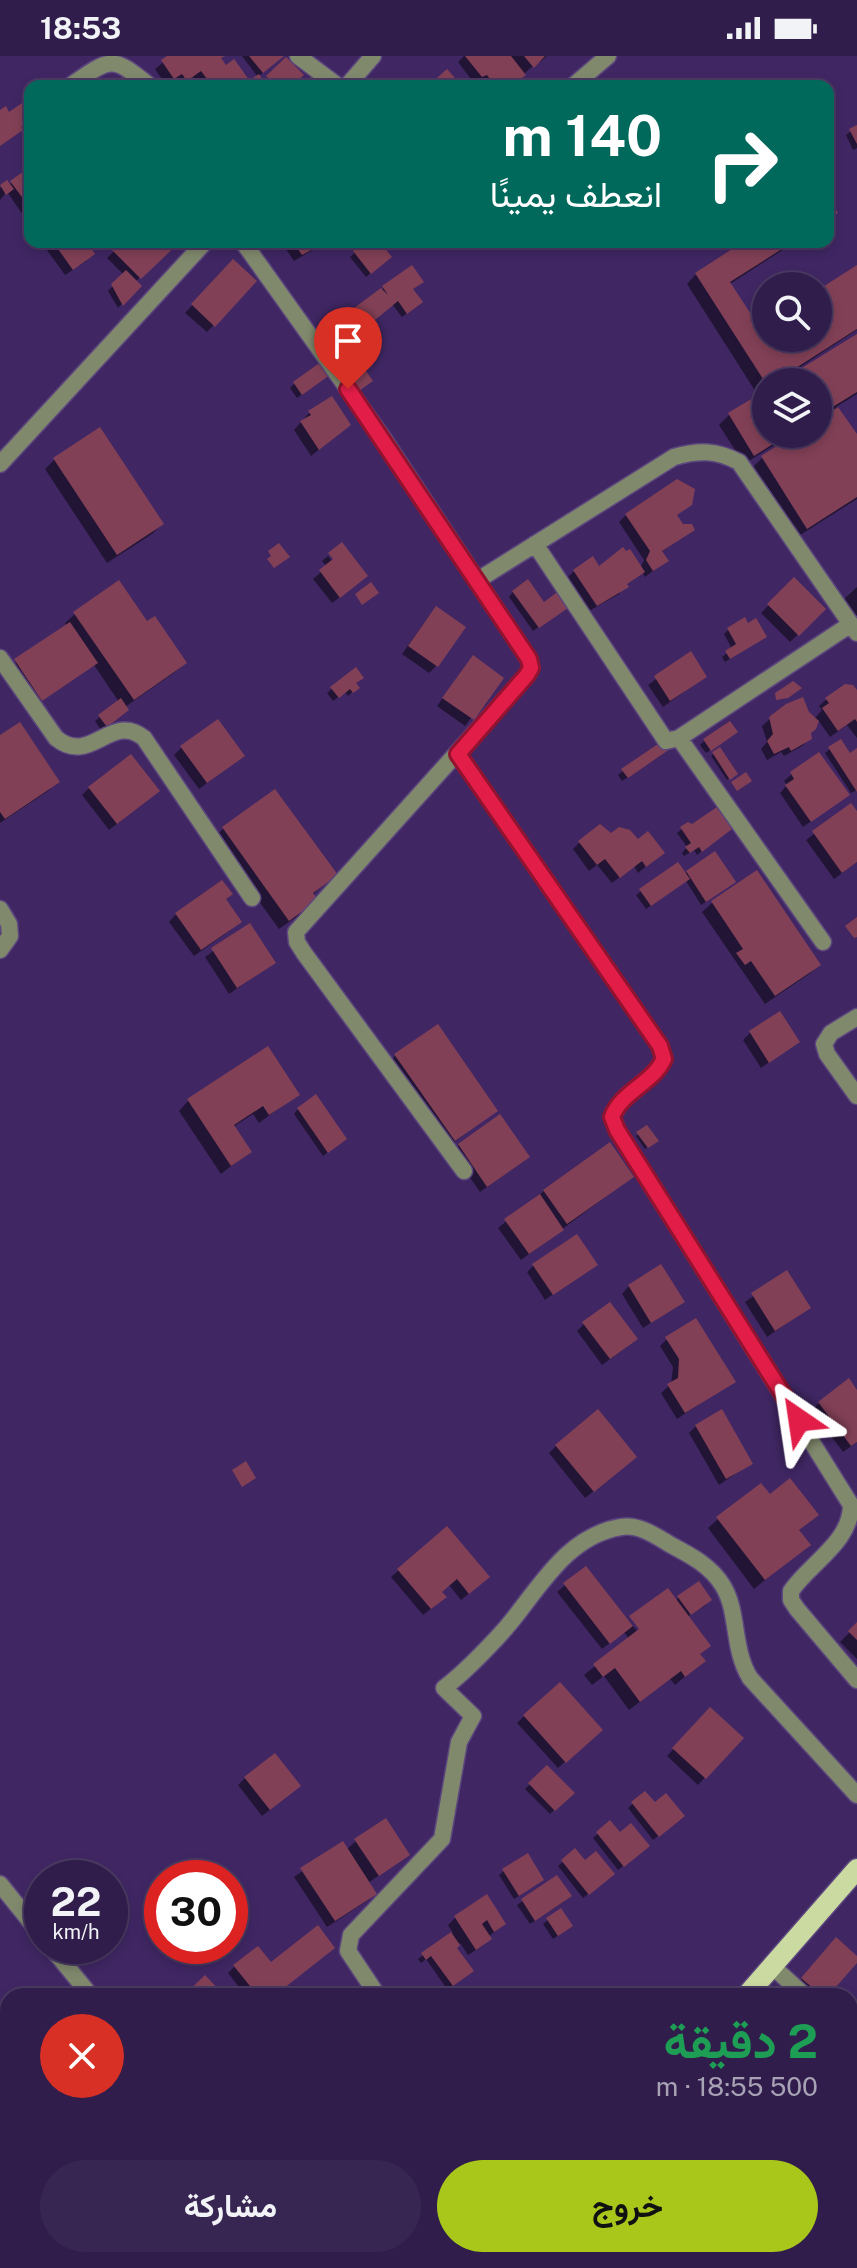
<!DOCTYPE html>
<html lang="ar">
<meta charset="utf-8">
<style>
:root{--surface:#301d4b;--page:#382652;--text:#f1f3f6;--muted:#a8a2b5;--line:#4b3b63;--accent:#a9c71a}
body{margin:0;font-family:"Public Sans",Vazirmatn,sans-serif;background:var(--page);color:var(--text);direction:rtl;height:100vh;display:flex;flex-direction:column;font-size:30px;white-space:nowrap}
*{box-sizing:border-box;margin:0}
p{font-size:26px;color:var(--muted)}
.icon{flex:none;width:44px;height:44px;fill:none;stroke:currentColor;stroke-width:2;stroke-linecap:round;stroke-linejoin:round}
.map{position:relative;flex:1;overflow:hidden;direction:ltr}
.drawer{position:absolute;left:0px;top:1932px;width:858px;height:280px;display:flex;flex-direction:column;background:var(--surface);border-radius:24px 24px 0 0;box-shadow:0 4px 12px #0003,0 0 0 2px var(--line);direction:rtl}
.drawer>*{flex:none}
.hud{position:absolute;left:24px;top:24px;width:810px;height:168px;border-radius:16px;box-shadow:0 4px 12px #0003,0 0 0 2px var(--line);direction:rtl;background:#00695c;color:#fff;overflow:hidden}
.buttons{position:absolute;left:752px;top:216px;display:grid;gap:16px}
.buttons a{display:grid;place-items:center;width:80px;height:80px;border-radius:50%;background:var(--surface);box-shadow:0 4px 12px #0003,0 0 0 2px var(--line);font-size:40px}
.speed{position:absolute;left:24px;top:1804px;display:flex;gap:16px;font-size:40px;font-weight:700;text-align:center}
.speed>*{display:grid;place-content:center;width:104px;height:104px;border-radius:50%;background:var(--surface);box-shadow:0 4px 12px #0003,0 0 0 2px var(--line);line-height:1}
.speed small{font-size:20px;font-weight:400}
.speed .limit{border:12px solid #d22;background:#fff;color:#111}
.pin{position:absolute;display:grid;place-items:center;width:68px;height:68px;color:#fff;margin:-82px -34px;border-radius:50% 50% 50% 0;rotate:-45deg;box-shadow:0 0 8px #0007}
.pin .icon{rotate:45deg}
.me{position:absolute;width:88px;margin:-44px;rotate:328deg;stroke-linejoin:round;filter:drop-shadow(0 0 6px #0008)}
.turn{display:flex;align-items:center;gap:28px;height:168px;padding:0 40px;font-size:36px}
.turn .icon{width:104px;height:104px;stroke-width:2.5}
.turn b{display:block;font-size:56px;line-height:68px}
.round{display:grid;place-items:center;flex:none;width:84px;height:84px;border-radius:42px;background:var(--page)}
.summary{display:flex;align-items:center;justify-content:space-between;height:136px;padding:0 40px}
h1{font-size:48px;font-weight:700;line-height:60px;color:#1e9e55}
.primary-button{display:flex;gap:16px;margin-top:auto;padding:16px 40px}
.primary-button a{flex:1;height:92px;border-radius:48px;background:var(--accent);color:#111;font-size:32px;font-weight:700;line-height:92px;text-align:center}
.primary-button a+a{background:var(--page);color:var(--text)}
.status{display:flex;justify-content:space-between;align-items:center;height:56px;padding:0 40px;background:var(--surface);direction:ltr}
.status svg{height:22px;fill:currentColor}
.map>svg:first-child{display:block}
</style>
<div class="status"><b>18:53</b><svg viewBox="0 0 49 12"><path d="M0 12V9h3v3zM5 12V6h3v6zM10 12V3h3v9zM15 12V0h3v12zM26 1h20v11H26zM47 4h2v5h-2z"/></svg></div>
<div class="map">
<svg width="857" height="2212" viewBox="0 0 857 2212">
<rect width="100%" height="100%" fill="#402764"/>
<path fill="#0007" fill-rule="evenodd" d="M171,0H223L220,3L247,30H200L193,21L180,30L174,24L166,29L155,13Z
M242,0H280L258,21Z
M464,0H547L540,6L538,5L511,30H482L479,25L474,27L458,6Z
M286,3L289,30H267L263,26L258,30H253L251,26L258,21L262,27Z
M857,71V92L853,94L846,79Z
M30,113V161L26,163L7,136L0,144V132L7,126L9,129Z
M41,186H84L86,205L65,219Z
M123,186H177L135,226L139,230L118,252L108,235L124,219L107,202Z
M281,186H326L294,205Z
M367,186H377L385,205L366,221L350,201Z
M747,186H795L730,228L759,274L766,270V282H818V237L857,212V274L797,313L799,316L857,280V338L836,351L857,380V443L797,481L752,412L762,402L792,382L790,379L744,408L719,369L729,359L759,341L687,228L696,218ZM766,326H818V378H766Z
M233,205L255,225L207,276L185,257Z
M411,211V234L416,251L402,261L392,248L373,264L376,269L368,276L343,282L339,267Z
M327,320L297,342L290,332L294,328Z
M309,357L341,376L311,400L294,374Z
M54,404L162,468L152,478L107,507L45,413Z
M690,448L675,460L681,470L693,473L661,496L666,505L645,521L642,516L625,529L619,538L589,555L567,522L574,515L640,512L644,504L619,466L626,459Z
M328,500L338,512L358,527L332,547L313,523L327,511L322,505Z
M794,523L824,553L790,586L761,557Z
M857,531V567L842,545Z
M513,536L543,548L564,554L533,575L509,541Z
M75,558L146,568L185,607L175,616L125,651L122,658L101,674L95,665L119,646L94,609L34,650L8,612L67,570L65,567Z
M429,560L436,610L429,617L402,598Z
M728,574L764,581L725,606L722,601L732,593L724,578Z
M690,598L705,621L663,651L648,629Z
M466,609L501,622L465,670L437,650Z
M355,614L354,628L357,632L348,640L345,636L333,645L327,637Z
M857,637V682L847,669L830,681L818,664L809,678V683L802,690L784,700L781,696L767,704L761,693L767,686L762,670L770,663L807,657L814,663L822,654L819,650L827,643Z
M731,680L706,697L700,689L704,685Z
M0,682L57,726L48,735L0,767Z
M181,692L235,706L199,733L174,699Z
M830,693L849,700L857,694V734L851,737L825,697Z
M719,694L735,718L727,724L711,700Z
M663,698L622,725L618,719L623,715Z
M792,718L840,745L803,771L780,737L787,729L784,725Z
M89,732L150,742L109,774L82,739Z
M850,750L857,759V806L834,823L806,784Z
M223,773L335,819L312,839L316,844L306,854L279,873L213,782Z
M682,773L725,777L697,799L694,794L684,800L682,797L687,791L677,777Z
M611,780L637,786L662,797L638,817L634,810L612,827L597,809L589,815L573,793L580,786Z
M714,798L729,830L701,849L686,825L646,853L636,839L677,808L684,818Z
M756,817L819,909L809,918L765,948L702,856L712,847Z
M224,844L232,873L194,900L169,866L176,858Z
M250,869L274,906L229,938L205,901Z
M750,977L798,986L761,1012L743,984Z
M396,999L496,1055L445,1093L386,1009Z
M298,1038L259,1067L253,1058L233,1071L249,1096L221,1118L179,1055L188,1045Z
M298,1053L340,1087L323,1100L294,1058Z
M647,1071L656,1084L645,1093L636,1080Z
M459,1089L528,1101L480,1136L452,1096Z
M632,1121L521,1204L498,1172L544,1135Z
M595,1208L545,1244L527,1216L534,1209Z
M786,1217L809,1252L767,1281L745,1246Z
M629,1230L682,1246L643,1272L622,1238Z
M584,1268L628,1290L602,1309L577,1275Z
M667,1283L733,1325L677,1363L661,1337L671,1328L673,1311L660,1290Z
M857,1337V1386L843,1396L812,1354L819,1347Z
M696,1370L751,1407L719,1429L689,1377Z
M556,1390L627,1408L585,1442L549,1397Z
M816,1459L798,1475L808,1489L754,1533L708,1472L718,1463Z
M447,1473L480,1528L461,1544L449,1529L440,1536L437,1548L423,1559L391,1521Z
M585,1512L643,1582L679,1541L706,1549L687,1561L699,1599L703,1605L675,1629L670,1623L629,1654L604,1620L592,1629L584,1619L629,1583L624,1576L602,1593L557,1536Z
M857,1569V1603L840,1586Z
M710,1654L741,1683L698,1729L667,1700Z
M524,1660L593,1681L558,1712L517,1667Z
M547,1712L572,1737L550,1758L525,1733Z
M245,1722L291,1737L262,1760L238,1729Z
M645,1737L655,1749L678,1764L653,1784L628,1752Z
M610,1767L619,1779L643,1794L618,1814L593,1782Z
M356,1785L408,1799L368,1827L375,1837L368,1844L327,1871L294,1821L342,1787L346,1794Z
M575,1795L585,1807L608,1822L583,1842L558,1810Z
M504,1815L537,1828L514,1843L499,1819Z
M556,1821L565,1845L530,1868L517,1849Z
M486,1841L504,1868L488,1881L489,1883L482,1890L468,1899L460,1887L455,1892L467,1919L447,1933L426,1903L421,1907L418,1903L453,1877L448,1869L455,1862Z
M560,1855L566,1874L553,1883L543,1868Z
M829,1891L857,1904L825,1940H807L795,1930Z
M235,1910L273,1940H246L228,1917Z
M36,2204H78L71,2212H45Z
M385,2204H400L393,2211Z
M720,2204H754L756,2212H721L716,2208Z
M787,2204H825L817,2212H795Z"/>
<path fill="#824056" d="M167,0H225L221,2L226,9L234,3L252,28L249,30H197L207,23L201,15L187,25L182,18L174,23L161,4Z
M249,0H284L263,17Z
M465,0H511L526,19L512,30H495L487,19L482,21Z
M524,0H545L534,12Z
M286,1L304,19L292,30H276L266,20Z
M133,13L146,30H126L121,22Z
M447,13L462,30H428Z
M259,18L265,27L256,30L251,23Z
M312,20L323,30H302Z
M22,47L30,60V65L21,71L23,74L0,90V54L6,50L9,56Z
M857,69V88L849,73Z
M30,111V152L10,125Z
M7,124L14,133L6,139L0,129Z
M828,141L838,157L828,163Z
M53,186H87L95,198L73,214Z
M120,186H180L141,223L112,194Z
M293,186H326L302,199Z
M364,186H380L392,201L371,218L353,195Z
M743,186H793L730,226L760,272L766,268V282H818V234L857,209V273L774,326H765L695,217Z
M233,203L257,225L215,271L191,248Z
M412,209L424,226L413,233L423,246L407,258L398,245L375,264L379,269L374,272L347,279L342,261L381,232L388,239L382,230Z
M126,214L142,230L123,250L111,228Z
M857,278V336L818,360V326H779Z
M357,302L373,325L356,337L340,313Z
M325,303L334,316L302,339L293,326Z
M766,334V378H789L754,400L728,357Z
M332,340L351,369L319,394L300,365L311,359L308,355Z
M838,351L857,378V441L807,473L761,400L796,378H818V364Z
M100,371L164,468L117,499L53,402Z
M677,423L695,433L692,449L677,459L683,468H692L695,474L662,495L669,505L653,515L646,504L650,495L625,458Z
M342,486L368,520L340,542L319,514L333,503L328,497Z
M279,487L290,501L274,512L267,503L271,500L268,495Z
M623,491L626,495L630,493L645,516L627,528L629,531L597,550L573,514L593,500L599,510Z
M794,521L826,553L799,580L767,548Z
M528,523L544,546L560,534L571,550L539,572L512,535Z
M119,524L147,565L155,560L187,607L134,644L73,556Z
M371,526L379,537L362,549L355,538Z
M436,550L466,571L438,611L408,590Z
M745,561L748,567L756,562L767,581L730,603L725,595L736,588L727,572Z
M70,566L98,607L42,645L14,603Z
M691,595L707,621L670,645L654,620Z
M473,599L504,622L474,664L442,642Z
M356,611L364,622L356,627L360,632L353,637L350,633L339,642L330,631Z
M793,625L802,632L788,642L776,644L775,637Z
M845,628L853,629L857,634V666L855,663L838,675L822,652L829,647L825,642Z
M803,641L809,656L819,665L816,673L811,677L812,683L791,695L789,691L774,698L767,685L773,678L769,661L786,648Z
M121,642L129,654L107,671L98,659Z
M218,663L245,700L207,727L180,690Z
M730,665L738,676L711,695L703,683Z
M20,666L60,726L5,763L0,756V679Z
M841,683L850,697L857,692V736L828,691Z
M664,684L670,693L628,722L621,713Z
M720,691L738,718L730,724L712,696Z
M819,696L850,739L811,766L785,729L794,723L790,716Z
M131,698L160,735L117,768L88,731Z
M746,716L752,725L737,735L731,726Z
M275,733L338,819L313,837L318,844L289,865L222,771Z
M851,747L857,755V806L842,817L812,775Z
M717,751L732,773L702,796L699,791L690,797L685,791L691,787L680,771L688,766L692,768Z
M600,768L611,777L619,771L630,774L638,783L648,775L665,797L646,811L642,805L620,822L605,803L597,809L578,785Z
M715,795L736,826L706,846L686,815Z
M678,806L690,823L651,850L639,833Z
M757,814L821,909L775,940L751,905L745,909L736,897L743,893L711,845Z
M222,824L233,838L226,843L242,866L201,894L175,857Z
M857,861V881L854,882L845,870Z
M250,867L276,907L237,932L211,892Z
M780,955L800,986L769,1007L749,975Z
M438,968L498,1055L455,1085L394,998Z
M268,990L300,1039L269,1059L263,1050L234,1069L252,1096L231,1110L187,1043Z
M316,1038L347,1083L328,1097L297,1052Z
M500,1058L530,1101L487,1131L458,1088Z
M647,1069L659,1085L648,1092L636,1076Z
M610,1086L634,1121L567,1168L543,1134Z
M540,1138L564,1174L529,1198L504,1163Z
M577,1178L598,1209L553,1239L532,1208Z
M661,1208L685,1246L651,1267L628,1229Z
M787,1214L811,1252L775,1275L751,1237Z
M610,1246L638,1283L610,1303L582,1266Z
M696,1262L736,1326L685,1357L667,1328L678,1322L679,1303L665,1281Z
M849,1322L857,1334V1386L851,1390L818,1346Z
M598,1353L637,1401L594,1436L555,1389Z
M722,1353L753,1408L726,1423L695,1369Z
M246,1405L256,1422L242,1431L232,1414Z
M790,1422L819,1459L799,1474L811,1489L765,1524L716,1461L761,1427L770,1438Z
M447,1470L490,1521L469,1538L457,1523L442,1536L447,1541L431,1553L397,1513Z
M586,1510L633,1570L610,1588L563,1527Z
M699,1525L712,1544L691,1559L677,1540Z
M668,1532L711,1590L700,1598L706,1605L685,1621L681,1615L640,1646L615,1612L603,1621L593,1608L639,1573L629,1560Z
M857,1566V1584L848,1575Z
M560,1626L603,1674L566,1707L523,1659Z
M710,1651L744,1682L706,1723L672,1692Z
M275,1697L301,1730L270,1754L244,1721Z
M547,1709L575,1737L555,1755L528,1727Z
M645,1735L655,1746L666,1737L685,1760L659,1781L631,1746Z
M386,1762L410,1799L379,1820L354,1783Z
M610,1764L620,1776L631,1767L650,1790L624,1811L596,1776Z
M343,1785L377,1838L335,1865L300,1812Z
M575,1792L585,1804L596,1795L615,1818L589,1839L561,1804Z
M528,1797L544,1824L519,1840L502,1813Z
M557,1819L572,1840L535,1865L521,1843Z
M487,1838L506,1868L494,1876L487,1864L482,1868L492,1883L476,1894L454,1860Z
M561,1852L573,1870L558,1880L546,1862Z
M318,1869L335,1892L274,1940H258L233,1909L258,1890L271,1906Z
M451,1876L460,1889L457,1892L474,1915L453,1930L431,1900L426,1904L421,1897Z
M836,1881L857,1900V1907L828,1940H822L801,1922Z
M205,1919L225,1940H183Z
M850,2012L857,2019V2040L850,2048Z
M51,2204H81L74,2212H60Z
M415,2204H463L455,2212H407Z
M570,2204H591L583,2212H561Z
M721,2204H757L762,2208L759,2212H730Z
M801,2204H827L820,2212H810Z"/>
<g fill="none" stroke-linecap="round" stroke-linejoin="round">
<defs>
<path id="minor" d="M298,0L338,30
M70,30C113,0 112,0 150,30
M347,30L373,0
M573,30L608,0
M243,186L383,382L529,603L531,612L527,619L296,876L297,886L304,897L464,1115
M0,408L205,186
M535,488L666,685L679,682L851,568
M478,524L674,401C699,394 716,394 739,406L857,577
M0,602L56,682C91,711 111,655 144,682L252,842
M679,682L823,886
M458,698L660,990L664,1003C652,1027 621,1036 612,1061L617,1074L851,1449C851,1486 810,1507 791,1535V1544L797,1553L857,1624
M0,853L9,868L10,880L0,894
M857,961L831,977L824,988L827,998L857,1040
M0,1828L42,1880
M50,1890L91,1940
M772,1910L805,1940
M378,1940L348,1895L351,1879L442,1783L459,1686L473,1660L444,1632C466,1615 486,1594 505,1573C538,1535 565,1480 621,1471C639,1468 656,1480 671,1489C690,1499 711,1510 723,1530C739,1556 732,1593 750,1622L857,1739
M850,1980L857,1987
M0,2051L8,2044
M310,2204L317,2212"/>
<path id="primary" d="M746,1940L857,1813
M506,2212L513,2204"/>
</defs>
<use href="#minor" stroke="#5c467e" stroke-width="19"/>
<use href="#primary" stroke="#5c467e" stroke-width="23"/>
<use href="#minor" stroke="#81896d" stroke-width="16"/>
<use href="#primary" stroke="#cbdaa0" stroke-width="20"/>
</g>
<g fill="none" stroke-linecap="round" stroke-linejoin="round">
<defs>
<path id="route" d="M348,333L529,603L531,612L527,619L458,698L660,990L664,1003C653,1027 621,1036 612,1061L617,1074L799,1364"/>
</defs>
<use href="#route" stroke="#92132f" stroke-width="20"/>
<use href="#route" stroke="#e11d48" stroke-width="14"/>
</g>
</svg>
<div class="buttons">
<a><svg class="icon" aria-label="search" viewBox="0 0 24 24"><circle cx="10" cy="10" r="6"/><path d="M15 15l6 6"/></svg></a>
<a><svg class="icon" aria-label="layers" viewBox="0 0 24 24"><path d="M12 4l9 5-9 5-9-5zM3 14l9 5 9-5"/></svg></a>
</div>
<div class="speed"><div>22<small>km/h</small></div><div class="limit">30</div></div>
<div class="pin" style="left:348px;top:333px;background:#d93025"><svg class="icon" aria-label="arrive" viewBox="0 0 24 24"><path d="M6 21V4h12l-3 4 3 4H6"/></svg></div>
<svg class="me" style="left:799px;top:1364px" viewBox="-20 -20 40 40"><path d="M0-17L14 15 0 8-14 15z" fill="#e11d48" stroke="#fff" stroke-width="4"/></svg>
<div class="hud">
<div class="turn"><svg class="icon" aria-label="right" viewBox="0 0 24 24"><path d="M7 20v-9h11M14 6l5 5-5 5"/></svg><div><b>140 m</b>انعطف يمينًا</div></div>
</div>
<section class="drawer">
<div class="summary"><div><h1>2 دقيقة</h1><p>500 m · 18:55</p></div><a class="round" style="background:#d93025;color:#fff"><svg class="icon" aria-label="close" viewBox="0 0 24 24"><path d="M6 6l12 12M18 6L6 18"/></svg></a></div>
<div class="primary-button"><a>خروج</a><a>مشاركة</a></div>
</section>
</div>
